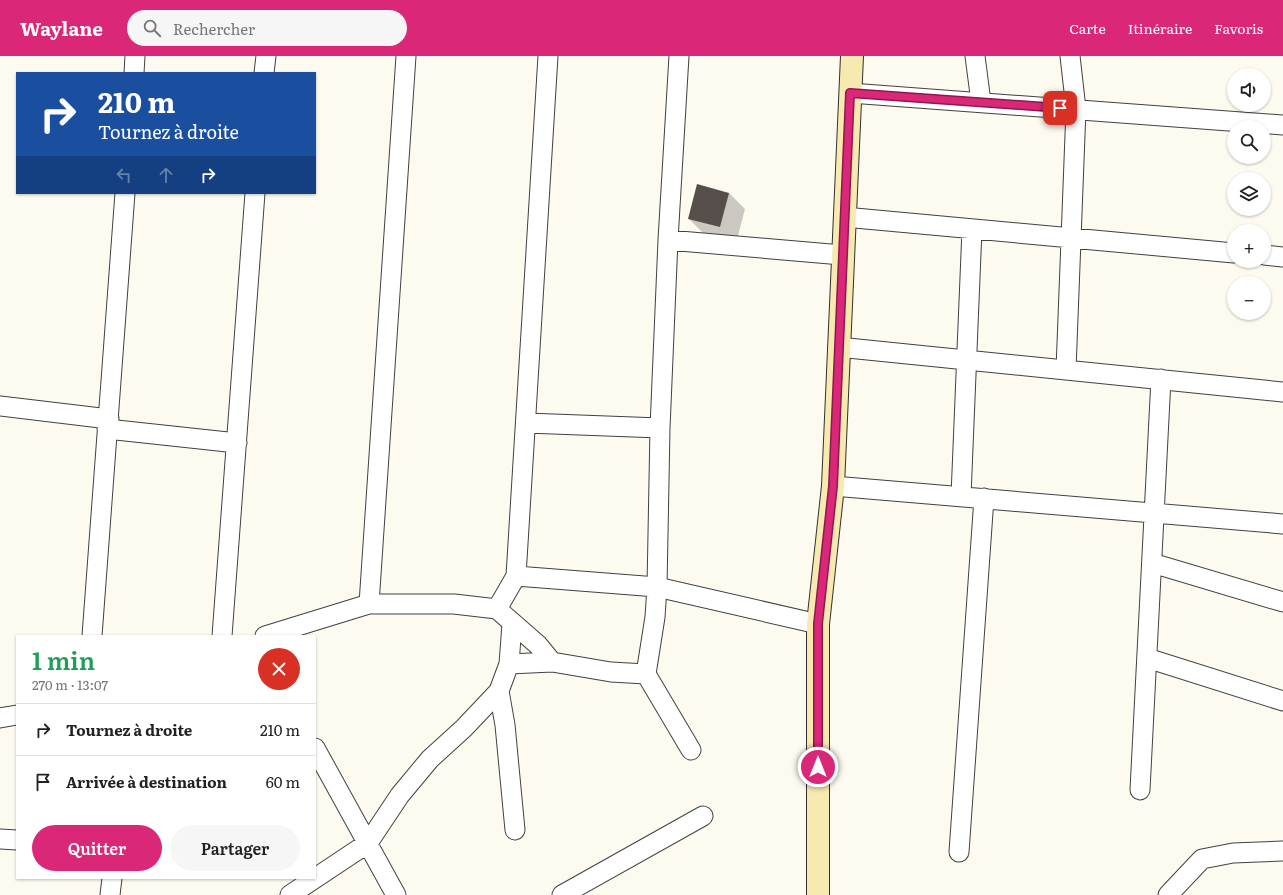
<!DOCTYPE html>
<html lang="fr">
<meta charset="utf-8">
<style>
:root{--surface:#fff;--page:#f6f6f6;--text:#202124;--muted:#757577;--line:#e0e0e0;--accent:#db2777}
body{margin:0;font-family:Literata,serif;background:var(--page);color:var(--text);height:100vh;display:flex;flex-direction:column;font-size:15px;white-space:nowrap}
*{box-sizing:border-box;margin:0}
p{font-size:13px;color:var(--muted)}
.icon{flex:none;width:22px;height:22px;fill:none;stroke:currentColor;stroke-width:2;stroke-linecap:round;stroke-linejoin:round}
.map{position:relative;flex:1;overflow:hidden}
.details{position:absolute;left:16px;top:579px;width:300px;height:244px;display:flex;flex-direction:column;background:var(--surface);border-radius:0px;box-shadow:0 1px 3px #0004}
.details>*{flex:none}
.guide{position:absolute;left:16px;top:16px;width:300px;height:122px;border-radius:0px;box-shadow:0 1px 3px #0004;background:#1a4fa0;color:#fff;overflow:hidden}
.controls{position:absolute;left:1227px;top:12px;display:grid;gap:8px}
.controls a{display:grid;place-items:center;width:44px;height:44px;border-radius:50%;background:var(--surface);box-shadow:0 1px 3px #0004;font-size:20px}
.pin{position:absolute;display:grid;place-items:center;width:34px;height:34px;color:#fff;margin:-17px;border-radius:8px;box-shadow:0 2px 6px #0006}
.me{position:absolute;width:44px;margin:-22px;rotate:0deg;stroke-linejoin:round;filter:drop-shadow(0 0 3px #0008)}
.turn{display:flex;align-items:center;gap:14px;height:84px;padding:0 16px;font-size:18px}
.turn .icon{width:52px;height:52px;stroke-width:2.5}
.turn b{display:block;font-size:28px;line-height:34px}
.lanes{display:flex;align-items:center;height:38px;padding:0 16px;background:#0003;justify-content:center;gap:20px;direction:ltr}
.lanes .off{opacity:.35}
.round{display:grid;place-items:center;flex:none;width:42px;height:42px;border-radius:21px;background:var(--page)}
.headline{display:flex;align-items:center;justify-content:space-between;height:68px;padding:0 16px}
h1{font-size:24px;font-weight:600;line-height:30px;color:#1e9e55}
.action{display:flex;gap:8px;margin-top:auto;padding:8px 16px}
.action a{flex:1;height:46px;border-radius:24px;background:var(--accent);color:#fff;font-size:16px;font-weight:600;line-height:46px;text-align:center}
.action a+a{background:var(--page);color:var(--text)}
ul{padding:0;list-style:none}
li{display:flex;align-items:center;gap:12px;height:52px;padding:0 16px;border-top:1px solid var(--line)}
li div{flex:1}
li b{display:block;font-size:15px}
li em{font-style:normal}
header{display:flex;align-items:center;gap:24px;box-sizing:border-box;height:56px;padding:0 20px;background:var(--accent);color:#fff}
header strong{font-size:19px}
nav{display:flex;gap:22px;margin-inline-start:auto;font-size:14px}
.search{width:280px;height:36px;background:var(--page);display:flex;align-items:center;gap:10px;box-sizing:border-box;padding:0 14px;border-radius:22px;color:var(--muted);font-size:15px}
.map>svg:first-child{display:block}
</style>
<header>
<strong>Waylane</strong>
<div class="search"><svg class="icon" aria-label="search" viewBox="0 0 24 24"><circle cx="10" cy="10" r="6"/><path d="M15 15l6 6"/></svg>Rechercher</div>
<nav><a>Carte</a><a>Itinéraire</a><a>Favoris</a></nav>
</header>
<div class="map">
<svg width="1283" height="839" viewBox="0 0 1283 839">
<rect width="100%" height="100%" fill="#fdfaf0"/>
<path fill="#0003" d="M729,137L745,153L736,187L705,179L689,163Z"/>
<path fill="#554e4b" d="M697,128L729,137L720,171L688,163Z"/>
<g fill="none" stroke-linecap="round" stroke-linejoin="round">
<defs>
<path id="street" d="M679,0L668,184L660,372L657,531L655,561L646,618L691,694
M975,0L981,46
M134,17L135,0
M264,17L266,0
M850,37L1283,69
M844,161L1234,197
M668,184L842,199
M1264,199L1283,201
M838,291L1283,336
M1066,314L1076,53L1070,0
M0,350L109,363
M526,367L660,372
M107,373L237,387
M833,430L1283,468
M961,440L972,173
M1152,507L1283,546
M516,520L657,531L818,568
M369,548L406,0
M497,553L516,520L548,0
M92,580L125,137
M222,580L255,137
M265,580L369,548H454L497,553L538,589L552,606L611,616L646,618
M1147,602L1283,645
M509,608L552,606
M499,635L505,669L515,774
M0,662L17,659
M315,692L396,839
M1140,734L1161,323
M0,783L17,784
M959,796L984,442
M110,839L112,822
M290,839L368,787L400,739L430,703L464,672L499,635L509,608L512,568
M562,839L703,760
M1168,839L1202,803L1233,797L1283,795"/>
<path id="secondary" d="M818,839V568L833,430L852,0"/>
</defs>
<use href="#street" stroke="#414141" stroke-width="21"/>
<use href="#secondary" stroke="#303030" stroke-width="24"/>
<use href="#street" stroke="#fff" stroke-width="19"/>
<use href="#secondary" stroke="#f7eab1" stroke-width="22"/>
</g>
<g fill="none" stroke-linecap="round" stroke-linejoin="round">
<defs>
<path id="route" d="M818,711V568L833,430L850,37L1060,52"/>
</defs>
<use href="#route" stroke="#8e194d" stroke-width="10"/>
<use href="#route" stroke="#db2777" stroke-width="7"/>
</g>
</svg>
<div class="controls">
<a><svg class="icon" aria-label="sound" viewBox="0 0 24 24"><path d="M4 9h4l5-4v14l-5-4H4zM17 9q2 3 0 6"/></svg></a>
<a><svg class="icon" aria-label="search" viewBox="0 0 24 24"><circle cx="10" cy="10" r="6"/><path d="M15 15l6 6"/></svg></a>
<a><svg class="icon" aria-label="layers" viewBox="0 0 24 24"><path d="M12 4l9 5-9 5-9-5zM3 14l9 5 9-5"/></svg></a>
<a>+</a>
<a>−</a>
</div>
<div class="pin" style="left:1060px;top:52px;background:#d93025"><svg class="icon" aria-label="arrive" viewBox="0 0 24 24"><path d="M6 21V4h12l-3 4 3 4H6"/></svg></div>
<svg class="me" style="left:818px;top:711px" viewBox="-20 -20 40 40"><circle r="17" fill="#db2777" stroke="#fff" stroke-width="3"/><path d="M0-11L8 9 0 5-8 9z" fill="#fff"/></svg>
<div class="guide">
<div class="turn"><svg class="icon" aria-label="right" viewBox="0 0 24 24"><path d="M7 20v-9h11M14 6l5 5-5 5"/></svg><div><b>210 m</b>Tournez à droite</div></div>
<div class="lanes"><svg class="icon off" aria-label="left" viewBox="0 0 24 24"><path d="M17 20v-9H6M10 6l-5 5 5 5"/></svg><svg class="icon off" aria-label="ahead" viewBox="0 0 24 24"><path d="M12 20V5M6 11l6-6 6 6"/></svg><svg class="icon" aria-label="right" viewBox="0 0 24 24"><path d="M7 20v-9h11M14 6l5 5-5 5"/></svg></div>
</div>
<section class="details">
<div class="headline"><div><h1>1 min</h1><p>270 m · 13:07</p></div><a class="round" style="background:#d93025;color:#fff"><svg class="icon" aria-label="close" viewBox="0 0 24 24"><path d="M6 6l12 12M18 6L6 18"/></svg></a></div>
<ul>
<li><svg class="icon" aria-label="right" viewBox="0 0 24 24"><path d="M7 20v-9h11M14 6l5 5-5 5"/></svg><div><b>Tournez à droite</b></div><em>210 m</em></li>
<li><svg class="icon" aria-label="arrive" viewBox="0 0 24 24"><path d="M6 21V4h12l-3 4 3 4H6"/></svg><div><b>Arrivée à destination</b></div><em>60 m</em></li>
</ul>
<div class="action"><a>Quitter</a><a>Partager</a></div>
</section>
</div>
